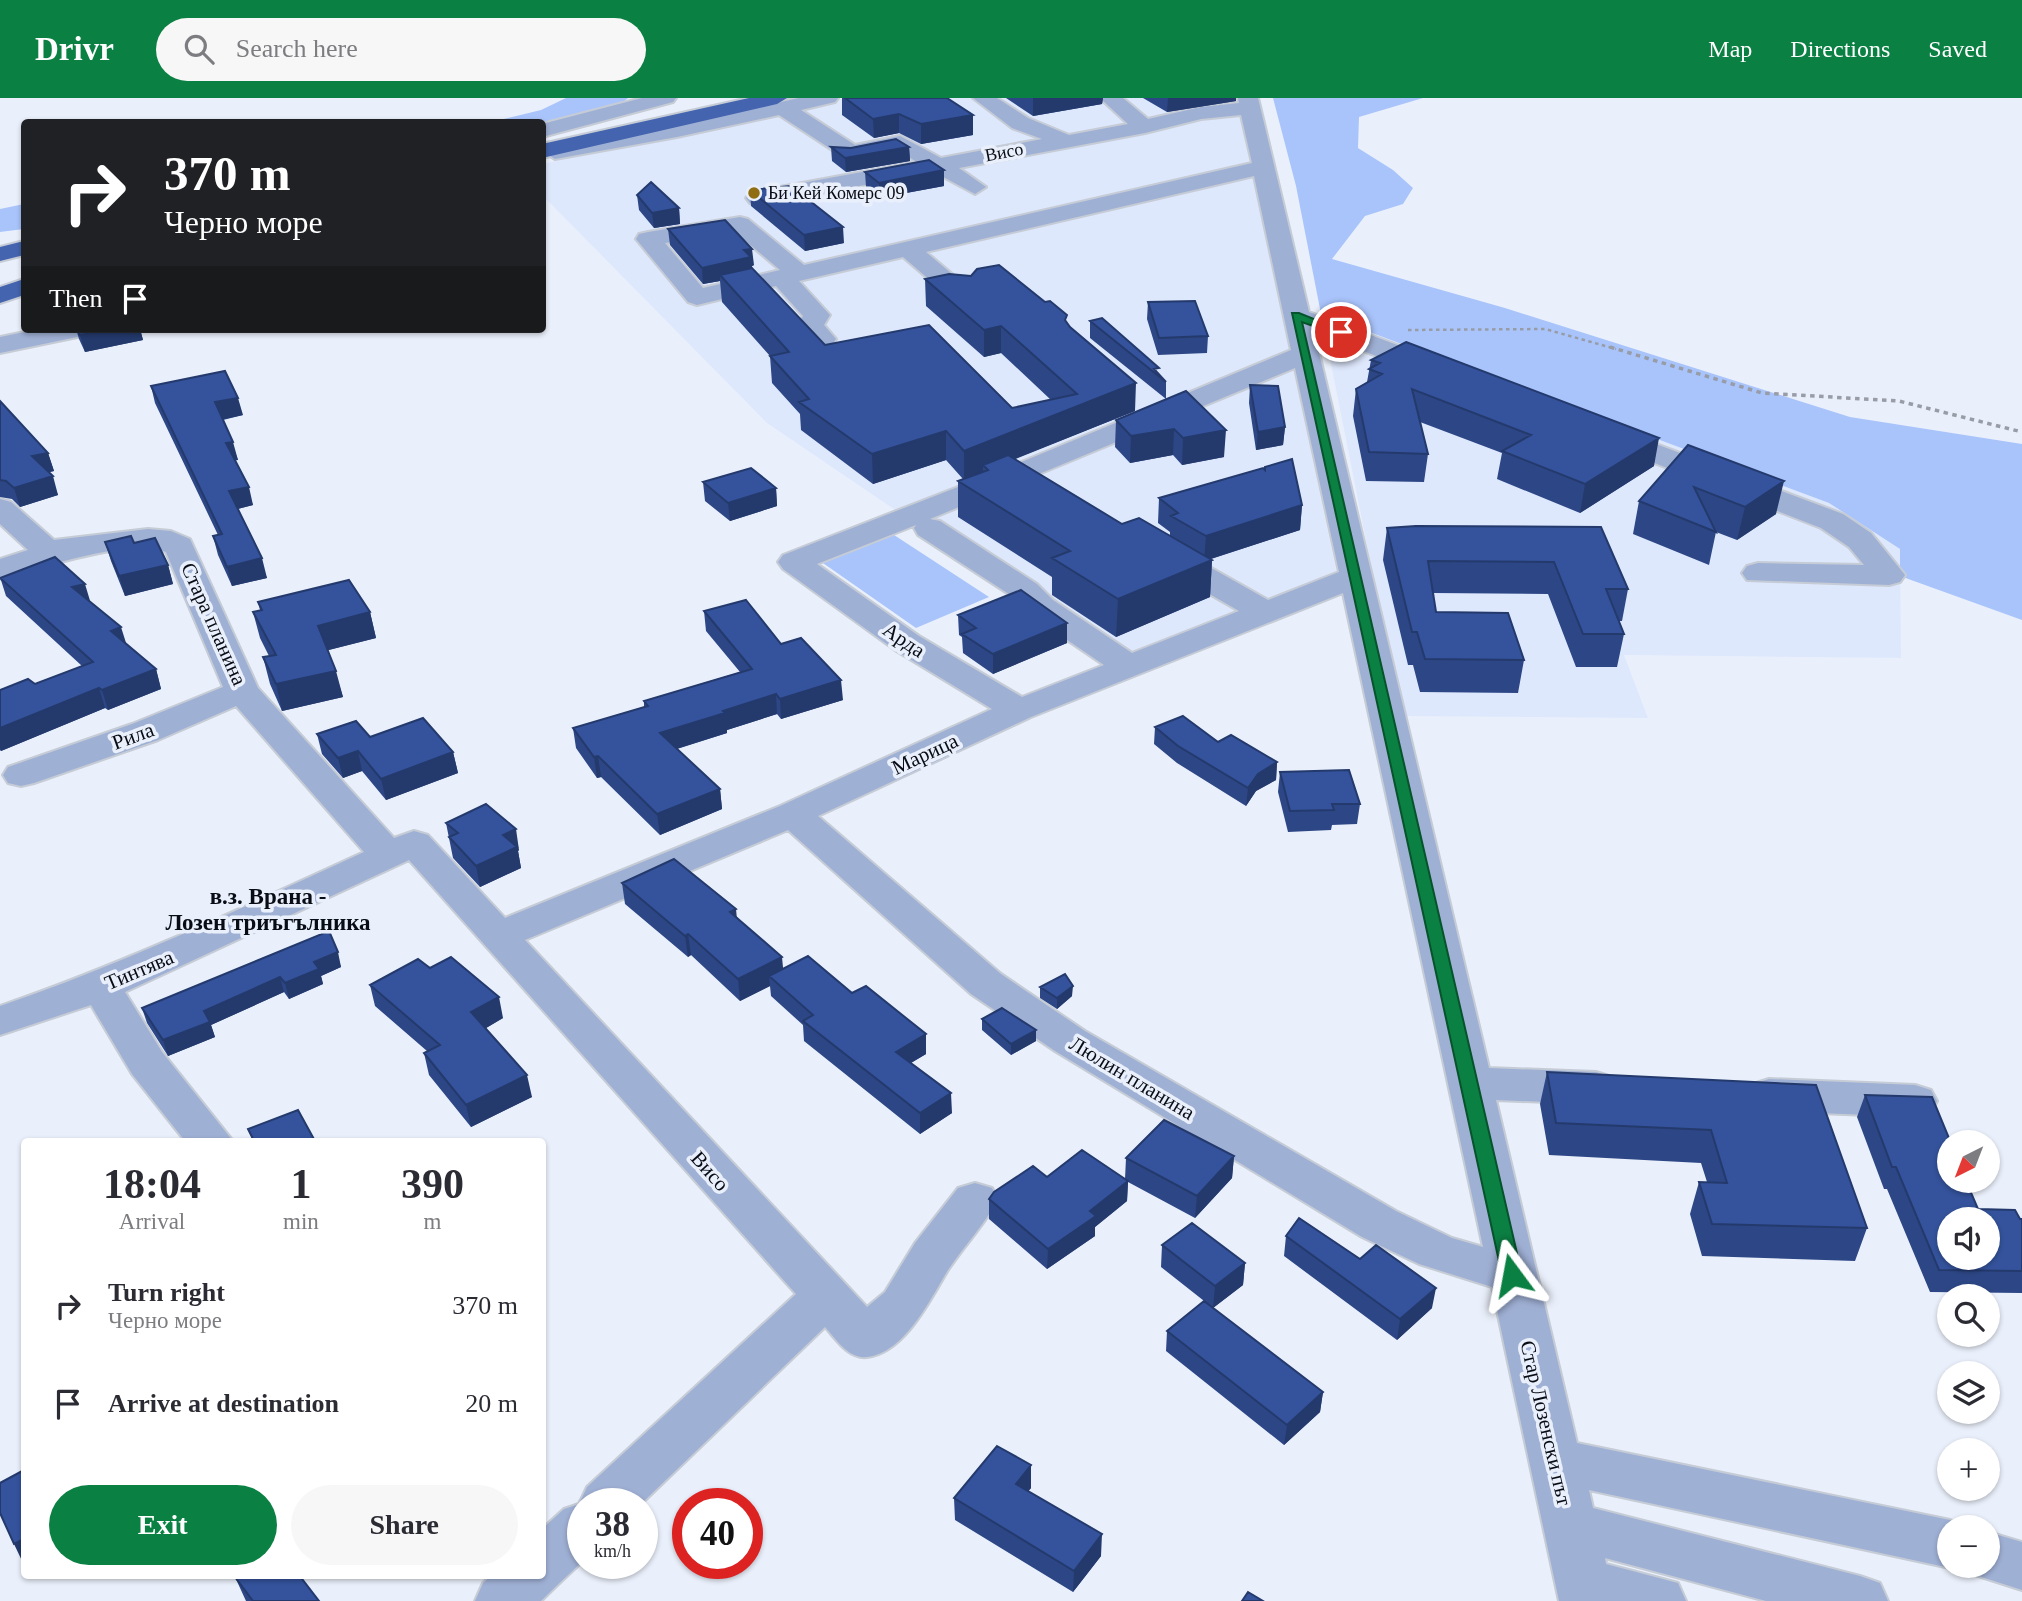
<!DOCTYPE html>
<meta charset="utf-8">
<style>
:root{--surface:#fff;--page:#f7f7f7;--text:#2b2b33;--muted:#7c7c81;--accent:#0b8043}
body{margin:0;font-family:Georgia,serif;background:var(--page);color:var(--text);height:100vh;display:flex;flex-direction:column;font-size:26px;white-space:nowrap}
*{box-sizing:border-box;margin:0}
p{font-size:23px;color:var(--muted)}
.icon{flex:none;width:38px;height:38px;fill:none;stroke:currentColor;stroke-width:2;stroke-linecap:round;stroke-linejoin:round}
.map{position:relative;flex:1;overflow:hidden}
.side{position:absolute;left:21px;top:1040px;width:525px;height:441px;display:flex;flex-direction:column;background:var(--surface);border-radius:7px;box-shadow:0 2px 5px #0004}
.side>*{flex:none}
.top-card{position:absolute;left:21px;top:21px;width:525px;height:214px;border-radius:7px;box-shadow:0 2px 5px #0004;background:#202124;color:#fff;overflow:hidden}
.needle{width:46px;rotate:222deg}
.buttons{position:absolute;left:1937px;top:1032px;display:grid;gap:14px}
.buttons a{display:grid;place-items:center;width:63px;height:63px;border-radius:50%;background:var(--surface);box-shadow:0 2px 5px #0004;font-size:35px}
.speed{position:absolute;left:567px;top:1390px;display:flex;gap:14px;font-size:35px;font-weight:700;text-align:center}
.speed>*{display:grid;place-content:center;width:91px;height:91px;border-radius:50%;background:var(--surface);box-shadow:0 2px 5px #0004;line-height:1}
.speed small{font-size:18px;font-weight:400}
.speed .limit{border:10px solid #d22;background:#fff;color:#111}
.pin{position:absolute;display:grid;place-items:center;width:60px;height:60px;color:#fff;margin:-30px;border:4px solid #fff;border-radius:50%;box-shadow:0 2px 7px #0007}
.me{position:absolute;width:77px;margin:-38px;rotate:347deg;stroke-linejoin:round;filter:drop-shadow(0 0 5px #0008)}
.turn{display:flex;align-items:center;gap:24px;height:147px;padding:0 28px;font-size:32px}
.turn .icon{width:91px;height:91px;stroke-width:2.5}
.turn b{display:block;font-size:49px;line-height:60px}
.then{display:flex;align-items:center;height:66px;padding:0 28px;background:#0003;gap:14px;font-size:26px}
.eta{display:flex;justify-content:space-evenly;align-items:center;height:119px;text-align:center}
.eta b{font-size:42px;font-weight:600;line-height:49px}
.action{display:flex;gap:14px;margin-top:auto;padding:14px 28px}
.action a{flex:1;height:80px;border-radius:42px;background:var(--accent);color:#fff;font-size:28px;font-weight:600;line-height:80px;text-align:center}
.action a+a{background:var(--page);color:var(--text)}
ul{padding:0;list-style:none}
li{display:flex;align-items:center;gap:21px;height:98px;padding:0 28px}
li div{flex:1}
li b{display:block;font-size:26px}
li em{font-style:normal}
header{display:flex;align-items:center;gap:42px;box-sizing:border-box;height:98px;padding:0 35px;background:var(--accent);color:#fff}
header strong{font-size:33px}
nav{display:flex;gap:38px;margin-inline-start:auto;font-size:24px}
.search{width:490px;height:63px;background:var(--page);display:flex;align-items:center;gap:18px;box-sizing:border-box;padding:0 24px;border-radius:38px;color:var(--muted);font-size:26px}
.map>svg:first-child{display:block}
</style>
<header>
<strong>Drivr</strong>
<div class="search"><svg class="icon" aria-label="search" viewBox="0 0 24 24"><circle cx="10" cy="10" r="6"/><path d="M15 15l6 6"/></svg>Search here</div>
<nav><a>Map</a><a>Directions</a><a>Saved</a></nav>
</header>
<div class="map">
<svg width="2022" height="1503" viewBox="0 0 2022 1503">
<rect width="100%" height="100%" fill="#eaf0fb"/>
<path fill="#dee8fd" d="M846,0H1236L1339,486L1128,570L767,325L543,98L542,66Z
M1321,216L1829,405L1900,451L1901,560L1624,557L1648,620L1401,618Z"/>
<path fill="#a9c4fb" d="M566,0H628L622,5L543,25L491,24L541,12Z
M1273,0H1423L1359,19L1358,50L1393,72L1413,90L1403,106L1365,118L1332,161L1505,210L1850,319L2022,346V522L1900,478V451L1829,405L1321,216L1296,88Z
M24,106V131L0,134V111Z
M891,435L989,499L916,530L820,463Z"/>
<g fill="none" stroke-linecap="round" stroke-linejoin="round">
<defs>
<path id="minor" d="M642,0H676L673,4L542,39V26Z
M799,0H838L835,4L801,12L855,47L900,38L941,60L1042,41L1012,30L973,0H997L1028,20L1069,37L1128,26L1100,0H1123L1148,21L1201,9L1239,5L1238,0H1258L1309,214L1448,266L1452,272L1448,278H1428L1314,234L1489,970L1596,974L1612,979L1618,990L1612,1001L1596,1006L1496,1002L1577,1345L1950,1422L1970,1430H1950V1468H1955L1950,1470L1589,1392L1593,1410L1860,1478L1880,1485L1888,1503H1766L1605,1460L1606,1466L1678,1485L1686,1503H1559L1492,1189L1419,1166L1362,1139L1055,953L971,896L788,732L525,842L867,1209L885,1194L915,1145L958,1090L975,1085L992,1090L998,1102C984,1127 964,1148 948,1172C931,1200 905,1255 867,1259C848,1261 836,1241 825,1229L642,1405H583V1463C568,1477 555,1489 541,1503H475L483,1485L492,1477H542V1431L564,1411L579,1406L587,1389L796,1196L409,762L125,894L162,954L233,1043H185L132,976L91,907L0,937V908C125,865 244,809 364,754L236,608L158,642L34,685L21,688L8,685L3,677L8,669L132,626L223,589L166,454C131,439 38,471 0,481V461L28,452L0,426V401L11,404L54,442L148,431L171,433L190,441L258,590L394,740L414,733L428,737L505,820L780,708L992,611L895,552L783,471L778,464L783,457L1012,368L1291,252L1254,78L926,154L971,192L975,197L971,202H953L903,159L799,183L830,217L824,227L836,241L832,247C815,251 806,242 797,228L803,218L776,188L697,207L688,204L636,141L639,136L648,134L740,119L748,121L804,167L1252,65L1241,17L1201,21L1145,35L959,70L986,89L975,96L934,74L758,107L750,105L746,100L750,95L758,93L917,64L897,52L851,61L843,59L779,17L677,39L555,61L544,54L555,47L677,27ZM735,134L780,172L703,190L665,145ZM1295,270L1339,474L1268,502L1176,450L1165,448L1154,450L1149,457L1154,464L1239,513L1132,555L1053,502L1037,486L940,423L930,421ZM916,427L914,430L918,437L1015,500L1029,516L1104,567L1022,599L919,538L817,466ZM1343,495L1483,1149L1452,1140L1396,1113L1085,933L1001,876L818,718L1031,619Z
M39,231H91L87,237L0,255V239Z
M1608,328L1843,416L1871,435L1905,477L1900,484L1889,487L1747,482L1742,475L1747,468L1758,465L1864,467L1849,449L1821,430L1598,343L1594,337L1598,331Z
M1769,981L1915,987L1931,992L1937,1003L1931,1014L1915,1019L1769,1013L1753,1008L1747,997L1753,986Z
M1988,1434L2022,1444V1492L1969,1475L1965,1468H1988Z"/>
<path id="highway" d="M749,0H787L777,6L542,60V46Z
M24,143V157L0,163V149Z
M24,181V197L0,205V189Z"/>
</defs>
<use href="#minor" stroke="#c6ccd6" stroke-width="4"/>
<use href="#highway" stroke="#c6ccd6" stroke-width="4"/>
<path stroke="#979ca7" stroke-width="2.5" stroke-dasharray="3.5 3.5" stroke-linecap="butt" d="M1408,232L1545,231L1616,251"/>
<path stroke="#979ca7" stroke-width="3.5" stroke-dasharray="4.5 4.5" stroke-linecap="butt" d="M1610,249L1762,295L1899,303L2022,334"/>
<use href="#minor" fill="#9fb0d5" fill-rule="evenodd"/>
<use href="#highway" fill="#4464af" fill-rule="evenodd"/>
</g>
<path fill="#2d4786" d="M842,0H947L973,17V37L921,46L899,35L874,40L842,17Z
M1006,0H1103L1102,6L1033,18Z
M1143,0H1236V3L1167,14Z
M831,49H909L910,63L846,74L832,63Z
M944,72V88L879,100L866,89L865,74Z
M750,92L844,145L805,153L751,108Z
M637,97L679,110L680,126L654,130L639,112Z
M668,131L754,167L752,168V170L825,247L1012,310L1051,302L1001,255L984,259L926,208L925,181L1067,225L1135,313L1014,361L1122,426L1170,437V434L1158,425L1159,400L1302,407L1300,432L1211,461L1212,462L1210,499L1116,539L1052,497V479L958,419V383L963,381L946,362L873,386L801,332L800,316L772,285L770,258L722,204L720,183L703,186L670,147Z
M1148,204L1208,238L1207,255L1158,257L1147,221Z
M1090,223L1158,276L1166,284V301L1090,240Z
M76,231H140L143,242L85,254L79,241Z
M1371,262L1654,368L1580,415L1497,381L1502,355L1420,324L1428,356L1424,384L1366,383L1353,318L1356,291L1367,284Z
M1250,287L1285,329L1283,347L1256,352L1249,305Z
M151,288L243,317L223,322L238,362H235L253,407L237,411L267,480L232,488L218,457L213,438L218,437L155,305Z
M1186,293L1224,359L1182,367L1173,357L1130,365L1115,349L1116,322Z
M0,303L48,355L54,373L49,374L58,397L20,409L12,401L0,399Z
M1688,347L1776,416L1737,442L1716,434L1709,467L1633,436L1639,403Z
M703,384L776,390L777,408L730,423L705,403Z
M1601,429L1628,491L1622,523H1619L1624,536L1617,569H1576L1548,496L1433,495L1436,514L1524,562L1518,595L1420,594L1413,567H1408L1383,462L1387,430Z
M105,444L134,445L168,467L173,486L125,498L111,463Z
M0,479L90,504L126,546L156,571L161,591L108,612L105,610L1,653L0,652V592L35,586L82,568L6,498Z
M258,504L370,514L376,540L328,552L343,599L282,613L270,586L263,559L269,558L260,540L253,514L260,512Z
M704,513L781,546L843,602L781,621L777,616L727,632V635L677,651L720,691L722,711L660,737L601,679L597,680L576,650L573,630L644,609V603L740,574L706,533Z
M958,517L1067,525V545L993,576L963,555L962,539L959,537Z
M1155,629L1277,664L1276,682L1256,693L1246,708L1177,665L1154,646Z
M317,636L370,639L453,654L458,675L386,702L362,673L343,680L322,656Z
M1280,674L1360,706L1357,726L1332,727L1331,732L1288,734L1278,694Z
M446,725L519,752L518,753L521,770L480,789L453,760Z
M622,785L737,819L783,871L852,895L926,936V956L911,965L952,1015L920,1036L804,943L803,927L771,898L770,888L740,903L691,857L688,859L625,806Z
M329,833L341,869L321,878L323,886L289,901L284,894L211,927L215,939L168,958L147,925L142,910Z
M430,870L503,920L486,930L532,999L471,1029L429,977L424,955L427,953L375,908L370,887Z
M1040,889L1072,898L1057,911L1040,900Z
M982,921L1036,943L1011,957L982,932Z
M1547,974L1816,987L1867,1130L1855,1163L1702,1158L1690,1116L1699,1084H1707L1701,1065L1549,1057L1540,1006Z
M1865,997L1978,1111L2022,1121V1195L1930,1194L1887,1091H1884L1857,1019Z
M1234,1058L1232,1080L1195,1120L1128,1084L1127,1103L1095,1129V1138L1047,1171L989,1121V1101L1047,1079L1125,1081L1126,1060Z
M1286,1138L1432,1210L1397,1242L1284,1158Z
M1162,1147L1245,1165L1243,1187L1213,1210L1161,1169Z
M1167,1233L1323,1294L1320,1314L1284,1347L1166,1253Z
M1031,1367V1390L1028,1393L1101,1458L1073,1494L955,1422L954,1400Z
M235,1479L319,1503H246Z"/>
<path fill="#243a6d" d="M1033,0H1103L1102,6L1033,18Z
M1168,0H1236V3L1167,14Z
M899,16V35L874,40L873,21Z
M973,17V37L921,46V26Z
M909,49L910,63L846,74L845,60Z
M944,72V88L879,100V85Z
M679,110L680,126L654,130L652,115Z
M843,129L844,145L805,153L804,137Z
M752,151L754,167L752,168L753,176L720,177V183L703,186L702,170L744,152Z
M1001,228V255L984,259V232Z
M109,231H140L143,242L85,254L80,237Z
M1136,285L1135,313L988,372L983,367V374L964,382V353Z
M238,300L243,317L220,322L215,304Z
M1285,329L1283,347L1256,352L1258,334Z
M1174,331L1173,357L1130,365L1131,338Z
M1226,332L1224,359L1182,367L1183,340Z
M946,333V362L873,386L872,356Z
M1659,340L1654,368L1580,415L1585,386Z
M233,344L238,362L231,363L226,345Z
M48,355L54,373L38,377L32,358Z
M53,378L58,397L20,409L14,390Z
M1784,383L1776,416L1737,442L1745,409Z
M249,389L253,407L234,412L229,393Z
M776,390L777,408L730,423L728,405Z
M1302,407L1300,432L1204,463L1206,438Z
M262,460L267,480L232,488L227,469Z
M1212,462L1210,499L1116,539L1118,501Z
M168,467L173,486L125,498L119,478Z
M85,486L91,506L72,489Z
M370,514L376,540L325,553L318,528Z
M1067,525V545L993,576V556Z
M121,529L127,548L111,533Z
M156,571L161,591L108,612L102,592Z
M336,573L343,599L282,613L276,586Z
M841,582L843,602L781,621L780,601Z
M99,590L105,610L1,653L0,650V630Z
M776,596L777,616L727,632V635L663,655L660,635L723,613Z
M358,653L362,673L343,680L338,660Z
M453,654L458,675L386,702L381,681Z
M598,658L601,679L597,680L594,659Z
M1277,664L1276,682L1256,693L1246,708L1248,690L1258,676Z
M720,691L722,711L660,737L657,716Z
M516,731L519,752L518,753L521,770L480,789L476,768L503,737Z
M736,811L738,832L730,814Z
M688,836L691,857L688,859L685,838Z
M338,854L341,869L321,878L323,886L289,901L285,885L314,864Z
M782,859L784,880L769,878L770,888L740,903L738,881Z
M280,879L284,894L211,927L215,939L168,958L163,942L204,913Z
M1073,888L1072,898L1057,911V900Z
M499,899L503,920L476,936L471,914Z
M1036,932V943L1011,957V946Z
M926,936V956L897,973L896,954Z
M527,977L532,999L471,1029L466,1007Z
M951,995L952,1015L920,1036V1015Z
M1234,1058L1232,1080L1195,1120L1197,1098Z
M1128,1083L1127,1103L1095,1129V1138L1047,1171L1048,1151L1090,1113Z
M1245,1165L1243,1187L1213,1210L1215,1188Z
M1436,1190L1432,1210L1397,1242L1400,1221Z
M1323,1294L1320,1314L1284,1347L1287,1327Z
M1031,1367V1390L1016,1408V1386Z
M1102,1436L1101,1458L1073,1494L1074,1473Z
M24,1441V1467L14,1446Z"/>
<path fill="#34539c" stroke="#243a6d" stroke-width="2" fill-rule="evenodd" d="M845,0H947L973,17L921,26L899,16L873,21Z
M896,41L909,49L845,60L831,49L851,50Z
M929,62L944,72L879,85L865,74Z
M651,84L679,110L652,115L637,97Z
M791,88L843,129L804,137L750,92Z
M725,122L752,151L744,152L751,159L702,170L668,131Z
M999,167L1045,204L1050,203L1067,217L1065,222L1070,229L1136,285L964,353L946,333L872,356L799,304L809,301L770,258L789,254L720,177L752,170L825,247L929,227L1012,310L1077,296L1001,228L984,232L925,181L949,176L971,178L977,171Z
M1195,203L1208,238L1159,240L1148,204Z
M1102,220L1159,270L1154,271L1166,284L1090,223Z
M77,231H109L80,237Z
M1406,244L1659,340L1585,386L1502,353L1531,337L1412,291L1428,356L1369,354L1356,291L1382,276L1369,271L1380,265L1371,262Z
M225,273L238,300L215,304L233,344L226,345L249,389L229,393L262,460L227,469L213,438L222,436L151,288Z
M1250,287L1278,288L1285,329L1258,334Z
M1186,293L1226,332L1183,340L1174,331L1131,338L1116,322Z
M0,303L48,355L32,358L53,378L14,390L6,383L0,382Z
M1688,347L1784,383L1745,409L1694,389L1716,434L1639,403Z
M1008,357L1122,426L1139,420L1212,462L1118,501L1052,460L1070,453L958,383L988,372L983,367Z
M1292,361L1302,407L1206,438L1171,418L1178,415L1159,400L1263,370L1265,372V369Z
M751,370L776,390L728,405L703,384Z
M1416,428L1601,429L1628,491H1606L1624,536H1583L1554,464L1428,463L1436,514L1508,515L1524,562L1425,561L1417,534H1412L1387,430Z
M131,438L134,445L155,440L168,467L119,478L105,444Z
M55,459L85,486L72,489L121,529L111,533L156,571L102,592L99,590L0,630V592L28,581L35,586L93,564L0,480Z
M349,482L370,514L318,528L336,573L276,586L263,559L276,557L253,514L262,512L258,504Z
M1021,492L1067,525L993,556L962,536L976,530L958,517Z
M746,502L781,546L801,540L841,582L780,601L776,596L723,613L725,615L660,635L720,691L657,716L598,658L594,659L573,630L648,608L644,603L752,571L704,513Z
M1183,618L1218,644L1231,637L1277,664L1258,676L1248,690L1178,648L1155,629Z
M423,620L453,654L381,681L358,653L338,660L317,636L356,623L370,639Z
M1349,672L1360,706H1332L1334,712L1290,713L1280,674Z
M486,706L516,731L503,737L517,749L476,768L449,739L458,735L446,725Z
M674,761L736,811L730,814L782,859L738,881L688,836L685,838L622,785Z
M329,833L338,854L314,864L319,871L285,885L280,879L204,913L210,924L163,942L142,910Z
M808,858L852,895L866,888L926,936L896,954L951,995L920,1015L803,923L813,917L769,878Z
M451,859L499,899L471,914L527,977L466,1007L424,955L440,947L370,887L418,861L430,870Z
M1065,876L1073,888L1057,900L1040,889Z
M1002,910L1036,932L1011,946L982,921Z
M1547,974L1816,987L1867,1130L1712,1126L1699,1084L1727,1085L1711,1032L1556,1025Z
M1865,997L1932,999L1951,1045H1950V1083H1966L1978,1111L2015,1112L2020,1121H2022V1173L1939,1172L1896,1069H1892ZM1950,1122H1988V1160H1950Z
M298,1012L315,1043H254L248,1031Z
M1164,1022L1234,1058L1197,1098L1126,1060Z
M1082,1052L1128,1083L1090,1113L1096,1118L1048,1151L989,1101L994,1094L1033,1068L1047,1079Z
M1299,1120L1360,1161L1376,1147L1436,1190L1400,1221L1286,1138Z
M1192,1125L1245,1165L1215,1188L1162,1147Z
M1204,1203L1323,1294L1287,1327L1167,1233Z
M997,1348L1031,1367L1016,1386L1102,1436L1074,1473L954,1400Z
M24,1372V1441L14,1446L0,1415V1385Z
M238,1477H299L319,1503H253L235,1479Z
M1248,1494L1263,1503H1242Z"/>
<path fill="#0b8043" stroke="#07532c" stroke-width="2" d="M1292,215H1299L1346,234L1341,238L1302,224L1522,1177L1519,1183H1505L1502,1177Z"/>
<circle fill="#906d13" stroke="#eaf0fb" stroke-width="2.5" cx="754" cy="95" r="7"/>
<g text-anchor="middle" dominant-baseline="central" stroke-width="7" stroke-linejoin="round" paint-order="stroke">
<g font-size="18" fill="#080c15" stroke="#eaf0fb">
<text transform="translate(1004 54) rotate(-11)">Висо</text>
</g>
<g font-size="18" fill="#080c15" stroke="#eaf0fb" text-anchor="start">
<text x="768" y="95">Би Кей Комерс 09</text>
</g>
<g font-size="21" fill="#080c15" stroke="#eaf0fb">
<text transform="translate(214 526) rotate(66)">Стара планина</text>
<text transform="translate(904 542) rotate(34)">Арда</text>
<text transform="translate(133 638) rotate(-20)">Рила</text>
<text transform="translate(925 656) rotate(-25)">Марица</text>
<text transform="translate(139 872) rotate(-23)">Тинтява</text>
<text transform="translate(1132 980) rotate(31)">Люлин планина</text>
<text transform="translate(710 1073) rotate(48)">Висо</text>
<text transform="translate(1546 1325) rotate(77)">Стар Лозенски път</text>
</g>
<g font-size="23" font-weight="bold" fill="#080c15" stroke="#eaf0fb">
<text x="268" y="798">в.з. Врана -<tspan x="268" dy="26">Лозен триъгълника</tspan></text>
</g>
</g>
</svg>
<div class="buttons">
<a><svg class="needle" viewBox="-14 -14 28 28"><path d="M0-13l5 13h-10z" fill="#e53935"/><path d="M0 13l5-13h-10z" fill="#7c7c81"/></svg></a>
<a><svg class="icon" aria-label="sound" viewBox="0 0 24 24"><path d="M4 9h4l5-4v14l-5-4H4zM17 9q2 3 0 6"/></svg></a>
<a><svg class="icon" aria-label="search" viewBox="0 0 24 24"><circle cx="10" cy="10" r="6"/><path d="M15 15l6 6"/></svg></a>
<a><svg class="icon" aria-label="layers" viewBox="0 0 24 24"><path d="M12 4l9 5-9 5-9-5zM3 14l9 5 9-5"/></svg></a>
<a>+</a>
<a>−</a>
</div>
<div class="speed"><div>38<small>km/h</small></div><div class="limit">40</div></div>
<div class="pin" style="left:1341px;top:234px;background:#d93025"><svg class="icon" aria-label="arrive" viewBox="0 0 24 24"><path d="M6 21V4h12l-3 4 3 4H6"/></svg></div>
<svg class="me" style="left:1512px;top:1177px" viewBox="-20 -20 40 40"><path d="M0-17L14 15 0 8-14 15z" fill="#0b8043" stroke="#fff" stroke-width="4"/></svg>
<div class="top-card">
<div class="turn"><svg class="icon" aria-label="right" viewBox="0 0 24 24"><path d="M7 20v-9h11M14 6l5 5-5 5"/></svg><div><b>370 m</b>Черно море</div></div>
<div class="then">Then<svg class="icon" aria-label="arrive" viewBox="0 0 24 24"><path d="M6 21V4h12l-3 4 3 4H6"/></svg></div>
</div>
<section class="side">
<div class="eta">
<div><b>18:04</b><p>Arrival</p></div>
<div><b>1</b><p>min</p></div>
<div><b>390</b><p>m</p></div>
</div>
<ul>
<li><svg class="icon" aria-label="right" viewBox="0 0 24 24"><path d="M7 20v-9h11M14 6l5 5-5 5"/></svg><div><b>Turn right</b><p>Черно море</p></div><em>370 m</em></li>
<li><svg class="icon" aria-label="arrive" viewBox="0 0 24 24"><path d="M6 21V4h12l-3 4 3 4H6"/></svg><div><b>Arrive at destination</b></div><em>20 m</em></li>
</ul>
<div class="action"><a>Exit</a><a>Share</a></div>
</section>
</div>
